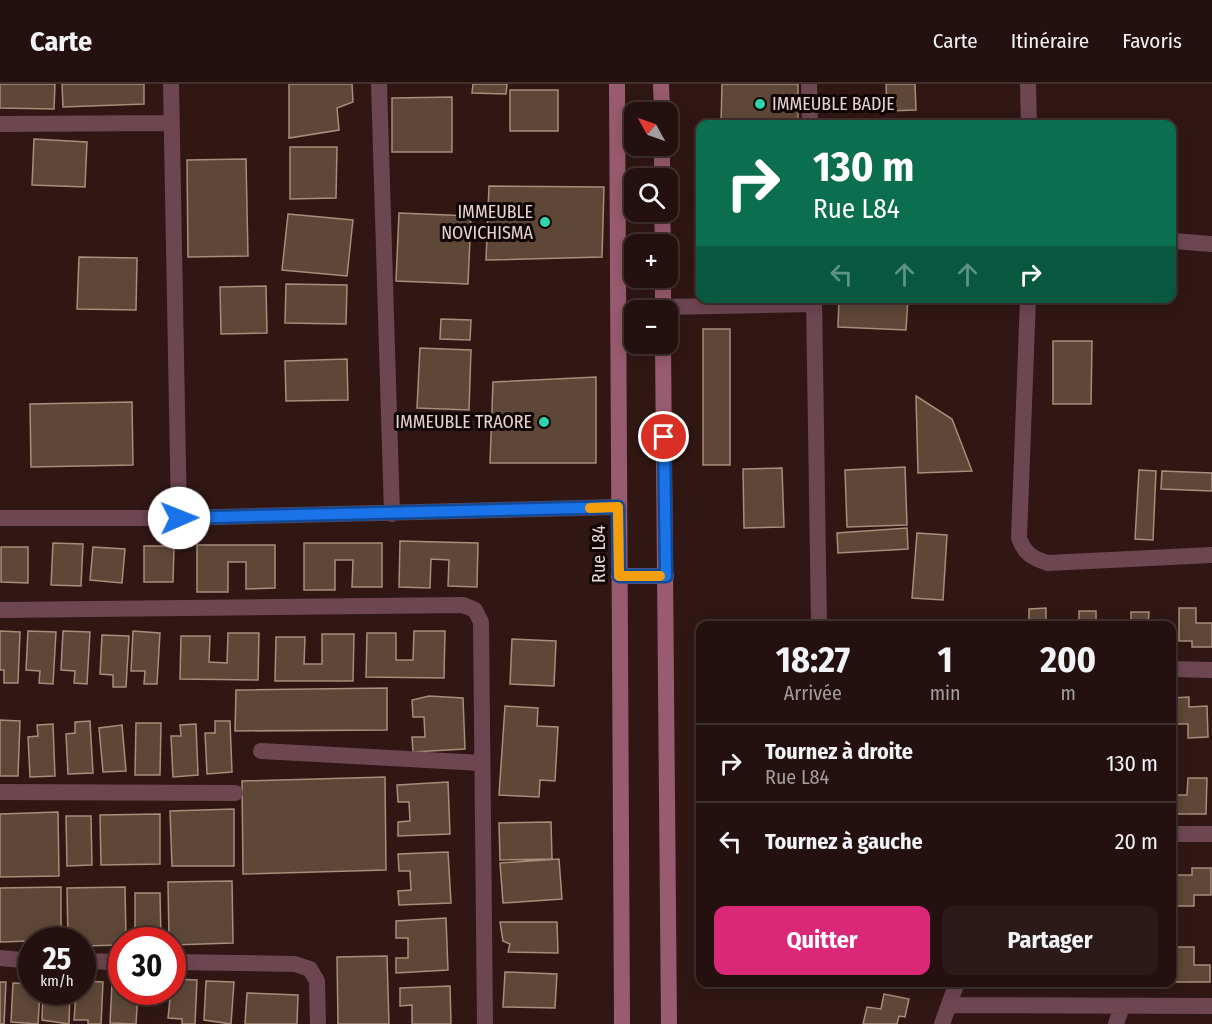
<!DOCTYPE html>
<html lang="fr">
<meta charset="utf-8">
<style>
:root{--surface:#24110f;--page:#2c1a18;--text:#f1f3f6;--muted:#a39d9e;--line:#41312f;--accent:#db2777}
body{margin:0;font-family:"Fira Sans Condensed",sans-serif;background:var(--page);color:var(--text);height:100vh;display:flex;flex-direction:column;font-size:22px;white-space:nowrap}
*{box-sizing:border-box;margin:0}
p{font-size:20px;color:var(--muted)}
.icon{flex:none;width:33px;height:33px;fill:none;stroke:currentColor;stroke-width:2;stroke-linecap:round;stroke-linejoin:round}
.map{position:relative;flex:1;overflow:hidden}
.sheet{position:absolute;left:696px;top:537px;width:480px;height:366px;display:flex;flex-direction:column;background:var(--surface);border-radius:12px;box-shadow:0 3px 15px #0003,0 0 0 2px var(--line)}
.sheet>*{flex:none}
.banner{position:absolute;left:696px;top:36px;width:480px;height:183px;border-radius:12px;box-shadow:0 3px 15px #0003,0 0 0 2px var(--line);background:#0b6e4f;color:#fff;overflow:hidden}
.needle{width:39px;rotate:310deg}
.fabs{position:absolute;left:624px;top:18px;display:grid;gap:12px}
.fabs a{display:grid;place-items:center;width:54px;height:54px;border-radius:12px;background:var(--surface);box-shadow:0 3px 15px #0003,0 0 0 2px var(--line);font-size:30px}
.speed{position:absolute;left:18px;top:843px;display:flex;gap:12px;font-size:30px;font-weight:700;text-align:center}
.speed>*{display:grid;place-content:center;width:78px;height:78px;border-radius:50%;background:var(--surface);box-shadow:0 3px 15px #0003,0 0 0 2px var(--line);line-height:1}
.speed small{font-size:15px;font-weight:400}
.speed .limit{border:9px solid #d22;background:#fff;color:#111}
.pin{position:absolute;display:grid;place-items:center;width:51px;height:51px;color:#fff;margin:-26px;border:3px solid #fff;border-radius:50%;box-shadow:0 2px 6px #0007}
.me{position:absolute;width:66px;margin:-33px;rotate:89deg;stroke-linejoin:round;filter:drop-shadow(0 0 4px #0008)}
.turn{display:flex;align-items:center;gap:21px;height:126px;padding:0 18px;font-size:27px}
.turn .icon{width:78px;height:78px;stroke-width:2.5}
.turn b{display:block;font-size:42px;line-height:51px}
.lanes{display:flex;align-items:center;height:57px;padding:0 18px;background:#0003;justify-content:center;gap:30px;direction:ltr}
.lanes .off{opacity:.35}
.eta{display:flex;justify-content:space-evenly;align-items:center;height:102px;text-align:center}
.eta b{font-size:36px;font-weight:700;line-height:42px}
.primary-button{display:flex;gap:12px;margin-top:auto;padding:12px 18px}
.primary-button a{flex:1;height:69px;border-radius:12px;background:var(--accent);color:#fff;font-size:24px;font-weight:700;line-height:69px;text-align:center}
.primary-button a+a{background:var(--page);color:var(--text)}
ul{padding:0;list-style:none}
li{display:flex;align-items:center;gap:18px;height:78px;padding:0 18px;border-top:2px solid var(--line)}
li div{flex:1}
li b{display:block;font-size:22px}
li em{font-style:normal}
header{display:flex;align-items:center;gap:36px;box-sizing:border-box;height:84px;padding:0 30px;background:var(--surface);border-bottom:2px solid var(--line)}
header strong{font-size:28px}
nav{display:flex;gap:33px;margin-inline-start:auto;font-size:21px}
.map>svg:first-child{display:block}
</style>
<header>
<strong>Carte</strong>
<nav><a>Carte</a><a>Itinéraire</a><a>Favoris</a></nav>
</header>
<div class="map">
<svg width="1212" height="940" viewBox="0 0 1212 940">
<rect width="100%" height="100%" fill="#301714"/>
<path fill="#5e4737" stroke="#a78d7b" stroke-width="1.5" d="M0,0H55L54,25L0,24Z
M62,0H144V20L63,23Z
M289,0H352L353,18L337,24L339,46L289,54Z
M473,0H507L506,10L472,9Z
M722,0H798V40H721Z
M886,0H915L916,26L887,27Z
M510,6H558V47H510Z
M452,13V68H392V14Z
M34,55L87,58L85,103L32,101Z
M290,63H337L336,114L290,115Z
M246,75L248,172L188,173L187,76Z
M489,102L604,103L602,173L486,176Z
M399,129L471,132L468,200L396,197Z
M288,130L353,136L347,192L282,186Z
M79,173L137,174L136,226L77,225Z
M286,200L347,201L346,240L285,239Z
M266,202L267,249L221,250L220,203Z
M839,214H908L906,246L838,243Z
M441,235L471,236L470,256L440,255Z
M703,245H730V381H703Z
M1053,257H1092L1091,320H1053Z
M420,264L471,266L469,326L417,324Z
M347,275L348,316L286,317L285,277Z
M596,293V379H490L493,298Z
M916,312L952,335L972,387L918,389Z
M132,318L133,381L31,383L30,320Z
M905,383L907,441L847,443L845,386Z
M782,384L784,443L744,444L743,385Z
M1139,386L1156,387L1153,456L1135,455Z
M1162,387L1212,389V407L1161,405Z
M907,444L908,465L838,469L837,449Z
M917,449L947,451L943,516L912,514Z
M400,457L478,459L477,503L448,502L449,476L431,475L430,504L399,503Z
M53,459L83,460L81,502L51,501Z
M304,459H382V503H352L353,476H335V506H304Z
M197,461H275V504L246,505V478H228V508H197Z
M144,462H174L173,498H144Z
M1,463H28V499L1,498Z
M93,463L125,465L122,499L90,496Z
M1046,524V540L1062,542H1029V525Z
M1179,524H1196V539H1212V563H1192V557H1179Z
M1079,527H1096V542H1079Z
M1131,528H1149L1148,542H1131Z
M0,547L20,548L18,599H4V586H0Z
M28,547L56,548L53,600L39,599L40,587L26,586Z
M63,547L90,548L87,600L74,599L75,587L61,586Z
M133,547L160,549L157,600H144L145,587H131Z
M414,547H445L444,594L366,593L367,549H396V576H413Z
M228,549H259L258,596L180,595L181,552H210L209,578L227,579Z
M322,550H354L353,597H275L276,553H305L304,580H322Z
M102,551L129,552L126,603H113V591L100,590Z
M512,555L556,557L554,602L510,600Z
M387,604V646L235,647L236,606Z
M429,612L463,614L465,665L413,668L412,653H425L424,633H413L412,616Z
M1189,613V623L1207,622L1208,653L1188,654V640H1172V614Z
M505,622L538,624L537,642L558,643L555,697L540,696L539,713L499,711Z
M0,636L20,637L18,692H0Z
M90,637L93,689L68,690L66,650L75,649V638Z
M215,637H230L232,688L207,690L205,649H215Z
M136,639H161L160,691H135Z
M53,640L55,692L30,693L28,653L38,652L37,641Z
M196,640L198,691L173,693L171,652H181L180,641Z
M122,641L126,687L103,688L99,644Z
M385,693L386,786L243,790L242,697Z
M1188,694H1207L1206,730H1173V711H1187Z
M448,698L450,750L398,752V738L410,737L409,718H398L397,701Z
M234,725V782H172L170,727Z
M58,728L59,792L0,793V730Z
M160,730V780L101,781L100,731Z
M66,732H91L92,781L67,782Z
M551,738L552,775L500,776L499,739Z
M448,768L451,819L399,821L398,807L411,806L410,787H399L398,770Z
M559,775L562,815L503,819L500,779Z
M1192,784H1211V811H1194V822H1176L1177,791H1192Z
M232,797L233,859L172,861V856H169L168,798Z
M61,803V856L0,858V804Z
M125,803L126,856H122V861L82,862V856H68L67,804Z
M135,809H160L161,856H135Z
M446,834L448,886L396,889V874H408V854H396V837Z
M500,838H557L558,869L508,868L510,860L503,857Z
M1176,863H1194V881H1210V898H1176Z
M387,872L389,940H338L337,873Z
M505,888L557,890L555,924L503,923Z
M172,895L197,896L195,940H182V935L168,934Z
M82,897L103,898L101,940H88V936H74L76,908H82Z
M206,897L234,898L231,940L204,936Z
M0,898H6L4,940H0Z
M1021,898H1055V900L1021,901Z
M13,899L32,900V908H40L38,940L11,938Z
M112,900L122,901V908H138L136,940L110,939Z
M450,902L451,940H412V921L400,922V904Z
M43,908H70L69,940L42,936Z
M247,909L298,911L297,940H245Z
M884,910L909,915L905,933L899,932L897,940H863L867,923L881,925Z"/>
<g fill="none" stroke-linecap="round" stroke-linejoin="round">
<path stroke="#6d4652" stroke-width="16" d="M171,0L179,434
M379,0L392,430
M809,0L810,40
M1028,0L1029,40
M0,40L172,39
M1172,157L1212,160
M814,214L819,542
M1028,214L1019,454C1025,470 1032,474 1048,479L1212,471
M663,223L814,220
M0,434H179L618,423
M0,526L463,521L475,526L481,538L485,940
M1172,585L1212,586
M261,667L482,679
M0,708L235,709
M1172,750H1212
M0,874L32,877
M82,877L122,878
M172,878L295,880L310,885L317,897L318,940
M949,921L1212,922
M942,940L957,898
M1116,940L1122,922"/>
<path stroke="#995b6f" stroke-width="16" d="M617,0L622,940
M661,0L662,28
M662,62V94
M662,128L663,160
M663,194V226
M663,260L669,940
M619,492H666"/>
</g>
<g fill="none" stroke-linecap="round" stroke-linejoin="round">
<defs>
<path id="route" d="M179,434L618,423L619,492H666L664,353"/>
</defs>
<use href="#route" stroke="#114b97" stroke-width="15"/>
<use href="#route" stroke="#1a73e8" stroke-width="10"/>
<path stroke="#f59e0b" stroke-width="10" d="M590,424L618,423L619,492H660"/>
</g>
<g fill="#2fd4aa" stroke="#100605" stroke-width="2">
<circle cx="760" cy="20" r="6"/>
<circle cx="545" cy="138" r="6"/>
<circle cx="544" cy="338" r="6"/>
</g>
<g text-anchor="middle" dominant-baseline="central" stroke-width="6" stroke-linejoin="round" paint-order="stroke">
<g font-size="18" fill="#e6d4d1" stroke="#100605" text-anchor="end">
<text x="772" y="20" text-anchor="start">IMMEUBLE BADJE</text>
<text x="533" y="128">IMMEUBLE<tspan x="533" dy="21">NOVICHISMA</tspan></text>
<text x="532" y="338">IMMEUBLE TRAORE</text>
</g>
<g font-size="18" fill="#e6d4d1" stroke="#100605">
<text transform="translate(599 470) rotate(-90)">Rue L84</text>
</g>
</g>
</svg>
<div class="fabs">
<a><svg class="needle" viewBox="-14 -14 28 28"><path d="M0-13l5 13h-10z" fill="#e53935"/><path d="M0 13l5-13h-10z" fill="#a39d9e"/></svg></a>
<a><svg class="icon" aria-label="search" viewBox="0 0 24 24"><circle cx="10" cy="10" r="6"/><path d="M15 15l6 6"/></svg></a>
<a>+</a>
<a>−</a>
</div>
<div class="speed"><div>25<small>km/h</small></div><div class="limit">30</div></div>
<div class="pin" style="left:664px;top:353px;background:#d93025"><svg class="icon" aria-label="arrive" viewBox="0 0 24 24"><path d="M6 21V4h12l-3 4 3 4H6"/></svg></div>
<svg class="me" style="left:179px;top:434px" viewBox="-20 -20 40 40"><circle r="19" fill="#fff"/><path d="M0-13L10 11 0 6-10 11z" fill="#1a73e8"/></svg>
<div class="banner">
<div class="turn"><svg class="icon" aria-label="right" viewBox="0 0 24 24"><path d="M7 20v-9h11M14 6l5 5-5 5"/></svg><div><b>130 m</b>Rue L84</div></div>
<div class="lanes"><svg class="icon off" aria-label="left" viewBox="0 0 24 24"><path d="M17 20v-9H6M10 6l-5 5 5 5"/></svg><svg class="icon off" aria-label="ahead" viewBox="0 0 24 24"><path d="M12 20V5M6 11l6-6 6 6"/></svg><svg class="icon off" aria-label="ahead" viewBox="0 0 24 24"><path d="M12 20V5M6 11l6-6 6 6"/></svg><svg class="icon" aria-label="right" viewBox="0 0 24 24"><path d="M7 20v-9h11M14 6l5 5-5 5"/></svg></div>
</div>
<section class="sheet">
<div class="eta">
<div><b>18:27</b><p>Arrivée</p></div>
<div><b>1</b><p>min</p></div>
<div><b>200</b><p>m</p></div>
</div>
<ul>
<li><svg class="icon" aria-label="right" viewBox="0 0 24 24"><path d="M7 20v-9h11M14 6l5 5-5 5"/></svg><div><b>Tournez à droite</b><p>Rue L84</p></div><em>130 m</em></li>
<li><svg class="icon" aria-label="left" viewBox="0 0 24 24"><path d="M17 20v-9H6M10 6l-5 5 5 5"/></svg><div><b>Tournez à gauche</b></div><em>20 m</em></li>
</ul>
<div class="primary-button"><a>Quitter</a><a>Partager</a></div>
</section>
</div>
